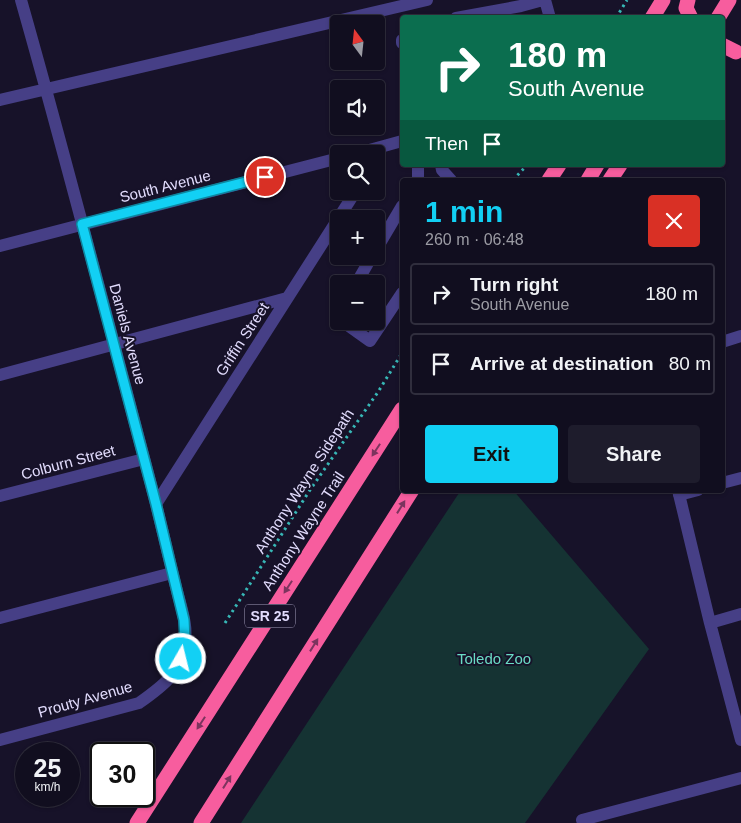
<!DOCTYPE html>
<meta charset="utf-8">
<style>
:root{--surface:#110e1f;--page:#1e1c2c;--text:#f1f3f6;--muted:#9c9ca4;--line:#302e3d;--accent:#12d0f4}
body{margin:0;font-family:Helvetica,sans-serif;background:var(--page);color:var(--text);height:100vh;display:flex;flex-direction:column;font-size:19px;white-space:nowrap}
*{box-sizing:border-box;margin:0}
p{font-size:16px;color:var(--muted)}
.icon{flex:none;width:28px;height:28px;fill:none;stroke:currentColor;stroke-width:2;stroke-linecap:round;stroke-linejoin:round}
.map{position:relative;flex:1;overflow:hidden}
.panel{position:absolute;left:400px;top:178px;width:325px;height:315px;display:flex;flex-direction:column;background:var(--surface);border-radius:5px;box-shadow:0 1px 4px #0004,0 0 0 1px var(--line)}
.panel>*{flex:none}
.banner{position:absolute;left:400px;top:15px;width:325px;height:152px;border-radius:5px;box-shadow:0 1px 4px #0004,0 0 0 1px var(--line);background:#0b6e4f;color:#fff;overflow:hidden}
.needle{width:32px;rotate:345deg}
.buttons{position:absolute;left:330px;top:15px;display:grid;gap:10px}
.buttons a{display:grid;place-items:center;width:55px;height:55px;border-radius:5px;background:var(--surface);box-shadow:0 1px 4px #0004,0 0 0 1px var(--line);font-size:25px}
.speed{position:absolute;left:15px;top:742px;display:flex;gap:10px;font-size:25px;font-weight:700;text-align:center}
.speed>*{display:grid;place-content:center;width:65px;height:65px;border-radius:50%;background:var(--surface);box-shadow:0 1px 4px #0004,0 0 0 1px var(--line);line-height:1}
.speed small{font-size:12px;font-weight:400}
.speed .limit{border:2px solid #111;border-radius:8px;background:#fff;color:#111}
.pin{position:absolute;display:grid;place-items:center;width:42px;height:42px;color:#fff;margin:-21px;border:2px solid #fff;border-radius:50%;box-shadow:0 1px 5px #0007}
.me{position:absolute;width:55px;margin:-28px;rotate:8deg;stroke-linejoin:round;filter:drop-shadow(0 0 4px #0008)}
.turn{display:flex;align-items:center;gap:18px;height:105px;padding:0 25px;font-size:22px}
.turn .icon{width:65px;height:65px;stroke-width:2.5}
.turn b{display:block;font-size:35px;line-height:42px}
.then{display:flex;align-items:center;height:48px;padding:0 25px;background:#0003;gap:10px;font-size:19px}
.round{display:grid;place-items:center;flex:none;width:52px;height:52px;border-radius:5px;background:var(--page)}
.headline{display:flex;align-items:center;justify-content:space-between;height:85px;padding:0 25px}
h1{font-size:30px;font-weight:800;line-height:38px;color:var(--accent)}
.primary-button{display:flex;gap:10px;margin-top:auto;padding:10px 25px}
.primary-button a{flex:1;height:58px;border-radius:5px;background:var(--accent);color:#111;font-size:20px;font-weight:800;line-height:58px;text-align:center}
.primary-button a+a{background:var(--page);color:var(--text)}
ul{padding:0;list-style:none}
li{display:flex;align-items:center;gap:15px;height:62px;margin:0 10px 8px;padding:0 15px;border:2px solid var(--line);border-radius:5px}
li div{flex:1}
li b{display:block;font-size:19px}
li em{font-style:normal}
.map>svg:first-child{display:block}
</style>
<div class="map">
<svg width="741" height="823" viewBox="0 0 741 823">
<rect width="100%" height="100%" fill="#171229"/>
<path fill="#153333" d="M461,490H513L649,649L525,823H241Z"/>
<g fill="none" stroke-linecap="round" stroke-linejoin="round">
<path stroke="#37b7b6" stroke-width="3" stroke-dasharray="2.5 4" stroke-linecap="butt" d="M616,18L627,0
M513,180L527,165
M225,623L310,490L378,392L402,353"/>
<path stroke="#463f86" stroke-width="12" d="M545,0L550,18
M456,18L521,6L543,0
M402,40V43
M0,100L427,0
M355,154L402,141
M441,165L442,170L451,180
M418,180V165
M0,246L339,158
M376,250L402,206
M356,284L372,256
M342,321L370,341L402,293
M722,342L741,336
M0,375L287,298
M722,483L741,478
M678,490L710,623L741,740
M679,495L698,490
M0,496L144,459
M156,504L352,197V191
M0,618L172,573
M710,623L741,614
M0,740L139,703C163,686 180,674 185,643C188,625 180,604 176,587C167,551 159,514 149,477C107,318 66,158 21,0
M582,820L741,778"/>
<path stroke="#f75d9e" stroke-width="15" d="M688,0L686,8L691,18
M652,18L663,0
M718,18L729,0
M722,45L736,52
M549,180L559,165
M588,180L597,165
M610,180L620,165
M137,823L402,409
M201,823L412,490"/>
</g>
<defs><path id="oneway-solid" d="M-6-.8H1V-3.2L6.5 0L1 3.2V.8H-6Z" transform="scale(1.25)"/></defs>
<g fill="#7c345e">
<use href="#oneway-solid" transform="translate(376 450) rotate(123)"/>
<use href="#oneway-solid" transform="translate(401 507) rotate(-58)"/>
<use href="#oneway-solid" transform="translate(288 587) rotate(123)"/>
<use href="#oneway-solid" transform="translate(314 645) rotate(-58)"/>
<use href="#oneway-solid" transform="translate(201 723) rotate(123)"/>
<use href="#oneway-solid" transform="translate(227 782) rotate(-58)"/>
</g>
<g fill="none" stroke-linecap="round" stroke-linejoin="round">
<defs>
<path id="route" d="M181,659L185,641L184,620L156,504L82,224L265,177"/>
</defs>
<use href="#route" stroke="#0c879f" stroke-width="12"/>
<use href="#route" stroke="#12d0f4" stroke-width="9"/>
</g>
<g text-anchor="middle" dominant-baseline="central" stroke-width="4" stroke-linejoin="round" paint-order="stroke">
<rect fill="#171229" stroke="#a59fbd" stroke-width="1" x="245" y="604.5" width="50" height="23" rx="4"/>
<g font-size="14" font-weight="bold" fill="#e2dcfd">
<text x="270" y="616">SR 25</text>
</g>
<g font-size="15" fill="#e2dcfd" stroke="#171229">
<text transform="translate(165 186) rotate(-14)">South Avenue</text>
<text transform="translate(128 334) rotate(75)">Daniels Avenue</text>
<text transform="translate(242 339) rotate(-57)">Griffin Street</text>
<text transform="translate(68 462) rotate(-15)">Colburn Street</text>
<text transform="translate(304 481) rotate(-57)">Anthony Wayne Sidepath</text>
<text transform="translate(303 531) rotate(-57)">Anthony Wayne Trail</text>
<text transform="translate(85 699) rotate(-16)">Prouty Avenue</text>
</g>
<g font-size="15" fill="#6adbc5" stroke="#171229">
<text x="494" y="658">Toledo Zoo</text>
</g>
</g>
</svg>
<div class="buttons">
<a><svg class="needle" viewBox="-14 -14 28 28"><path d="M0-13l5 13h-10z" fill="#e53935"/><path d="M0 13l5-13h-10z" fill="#9c9ca4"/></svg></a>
<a><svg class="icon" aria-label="sound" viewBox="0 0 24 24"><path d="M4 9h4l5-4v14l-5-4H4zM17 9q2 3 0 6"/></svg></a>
<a><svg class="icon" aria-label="search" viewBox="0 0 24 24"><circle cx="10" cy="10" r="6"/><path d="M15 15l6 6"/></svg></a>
<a>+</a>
<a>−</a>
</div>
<div class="speed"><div>25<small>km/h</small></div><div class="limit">30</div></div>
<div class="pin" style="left:265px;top:177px;background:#d93025"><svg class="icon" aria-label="arrive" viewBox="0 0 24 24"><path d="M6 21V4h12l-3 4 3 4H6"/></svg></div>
<svg class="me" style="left:181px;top:659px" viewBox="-20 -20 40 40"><circle r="17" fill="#12d0f4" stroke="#fff" stroke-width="3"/><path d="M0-11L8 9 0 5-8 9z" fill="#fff"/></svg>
<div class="banner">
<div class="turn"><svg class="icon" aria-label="right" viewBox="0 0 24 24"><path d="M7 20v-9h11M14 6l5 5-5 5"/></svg><div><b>180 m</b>South Avenue</div></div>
<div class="then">Then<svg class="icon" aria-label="arrive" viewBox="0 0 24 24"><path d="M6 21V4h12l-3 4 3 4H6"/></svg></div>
</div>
<section class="panel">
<div class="headline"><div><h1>1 min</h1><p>260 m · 06:48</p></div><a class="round" style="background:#d93025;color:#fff"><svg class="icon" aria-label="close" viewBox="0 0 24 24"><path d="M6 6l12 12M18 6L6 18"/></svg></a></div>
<ul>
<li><svg class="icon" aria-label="right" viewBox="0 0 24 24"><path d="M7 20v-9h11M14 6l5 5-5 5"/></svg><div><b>Turn right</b><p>South Avenue</p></div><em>180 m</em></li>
<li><svg class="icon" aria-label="arrive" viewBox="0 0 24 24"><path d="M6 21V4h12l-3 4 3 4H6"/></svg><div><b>Arrive at destination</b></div><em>80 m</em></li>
</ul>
<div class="primary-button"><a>Exit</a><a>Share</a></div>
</section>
</div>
